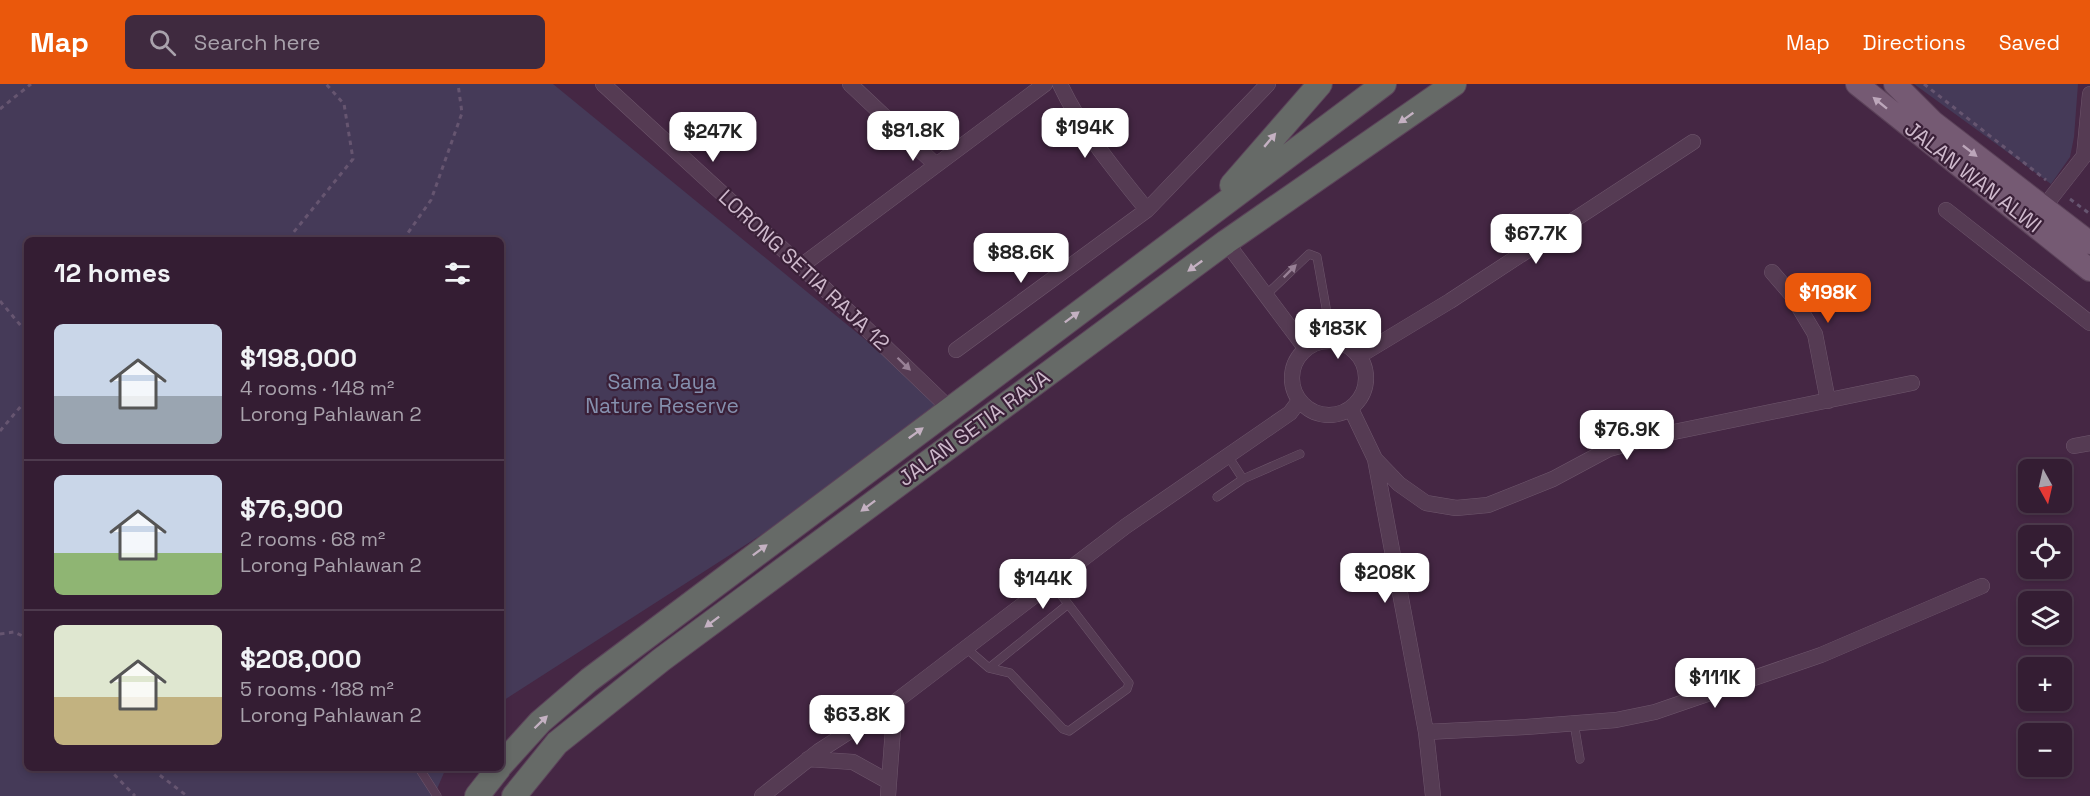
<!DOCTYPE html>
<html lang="en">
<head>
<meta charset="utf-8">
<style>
	:root { --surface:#341d33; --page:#3f2a3f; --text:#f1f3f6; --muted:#a9a2ac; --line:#4e3b4e; --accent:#ea580c }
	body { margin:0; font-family:"Space Grotesk",sans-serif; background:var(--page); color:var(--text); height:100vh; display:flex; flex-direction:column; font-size:22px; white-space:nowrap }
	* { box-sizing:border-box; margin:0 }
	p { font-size:20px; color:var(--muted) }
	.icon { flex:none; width:33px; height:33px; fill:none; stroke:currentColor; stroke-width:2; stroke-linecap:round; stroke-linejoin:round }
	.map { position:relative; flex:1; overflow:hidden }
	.side { position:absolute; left:24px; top:153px; width:480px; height:534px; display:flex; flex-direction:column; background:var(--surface); border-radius:9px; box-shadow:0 3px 9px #0003,0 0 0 2px var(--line) }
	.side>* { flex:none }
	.needle { width:39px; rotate:172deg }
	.tools { position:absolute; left:2018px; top:375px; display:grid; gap:12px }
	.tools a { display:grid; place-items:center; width:54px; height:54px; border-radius:9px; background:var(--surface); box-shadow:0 3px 9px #0003,0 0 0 2px var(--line); font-size:30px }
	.price { position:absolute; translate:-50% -51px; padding:0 14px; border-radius:12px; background:#fff; color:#222; font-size:20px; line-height:39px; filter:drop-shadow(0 2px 3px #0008) }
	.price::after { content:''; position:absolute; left:50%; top:36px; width:18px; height:14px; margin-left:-9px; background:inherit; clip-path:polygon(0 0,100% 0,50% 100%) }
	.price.current { background:var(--accent); color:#fff }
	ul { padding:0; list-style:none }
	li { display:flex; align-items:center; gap:18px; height:150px; padding:0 30px }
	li+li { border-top:2px solid var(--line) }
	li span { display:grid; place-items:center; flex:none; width:168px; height:120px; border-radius:9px; color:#555 }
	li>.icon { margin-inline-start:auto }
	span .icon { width:72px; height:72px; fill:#fffc; stroke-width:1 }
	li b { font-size:26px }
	h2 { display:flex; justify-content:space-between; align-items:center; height:72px; padding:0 30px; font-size:26px }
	header { display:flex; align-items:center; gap:36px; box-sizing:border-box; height:84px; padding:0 30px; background:var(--accent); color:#fff }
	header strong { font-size:28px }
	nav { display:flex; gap:33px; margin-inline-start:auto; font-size:21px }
	.search { width:420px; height:54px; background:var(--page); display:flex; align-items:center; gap:15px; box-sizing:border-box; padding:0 21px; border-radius:9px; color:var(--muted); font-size:22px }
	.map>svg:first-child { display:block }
</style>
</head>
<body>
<header>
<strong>Map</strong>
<div class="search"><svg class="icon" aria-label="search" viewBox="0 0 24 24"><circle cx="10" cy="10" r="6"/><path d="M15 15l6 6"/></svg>Search here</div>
<nav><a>Map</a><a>Directions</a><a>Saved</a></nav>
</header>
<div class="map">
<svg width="2090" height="712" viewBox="0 0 2090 712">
	<rect width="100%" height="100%" fill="#452744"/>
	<path fill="#453a58" d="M0 0H553L950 325 898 363 501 618V156H27V684H446L434 712H0Z
		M1914 0H2078L2074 53 2070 73 2051 100Z"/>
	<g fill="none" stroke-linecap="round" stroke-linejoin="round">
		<g stroke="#6f576d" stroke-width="9">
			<path id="service" d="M1266 211 1309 170 1317 173 1332 257
				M1228 372 1243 395
				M1217 413 1243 395 1300 370
				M966 564 989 584 1010 589 1063 645 1069 647 1127 605 1129 599 1052 499
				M989 584 1067 521
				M1574 639 1580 675
				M419 684 437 712"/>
		</g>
		<g stroke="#6f576d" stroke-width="16">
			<path id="minor" d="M603 0 801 182 950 325
				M850 0 936 81
				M1060 0C1082 47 1115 86 1147 126
				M2044 123 2084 72 2090 10
				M1946 126 2090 239
				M1226 158 1306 265
				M801 182 1045 0
				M1772 188 1791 210 1815 250 1828 317
				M1292 294a37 37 0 1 1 74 0a37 37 0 1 1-74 0Z
				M956 266 1147 126 1268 0
				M1359 272 1450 217 1693 58
				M1351 325 1375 375 1426 648 1433 712
				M2074 362 2090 359
				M1375 375 1399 400 1426 419 1456 424 1488 421 1553 395 1609 365 1664 350 1912 299
				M1426 648 1526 643 1616 636 1655 628 1821 571 1982 502
				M808 675 853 678 889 698
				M762 712 819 667 895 618 1126 442 1290 329 1299 317
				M888 712 895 618"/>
		</g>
		<g stroke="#5b4259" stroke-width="24">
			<path id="primary" d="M1857 0 2090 186
				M1895 0 1933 38 2090 159"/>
		</g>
		<g stroke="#5c435a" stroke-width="26">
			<path id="trunk" d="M1232 101 1320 0
				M501 681 540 638 589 596 1384 0
				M477 712 499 684
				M514 712 557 659 661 576 1226 158 1454 0"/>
		</g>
		<path stroke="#665570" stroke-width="3" stroke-dasharray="4.5 4.5" stroke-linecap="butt" d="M1924 0 2046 96
			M0 25 31 0
			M2070 115 2090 130
			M290 156 293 149 353 75 344 20 326 0
			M403 156 431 116 462 29 458 0
			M0 217 27 249
			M0 347 27 315
			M0 550 14 548 27 554
			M108 684 135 712
			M155 684 157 689 187 712"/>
		<use href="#service" stroke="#553b53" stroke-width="8"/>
		<use href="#minor" stroke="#553b53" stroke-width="15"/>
		<use href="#primary" stroke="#755a73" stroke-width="22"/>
		<use href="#trunk" stroke="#666a67" stroke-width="24"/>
	</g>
	<defs><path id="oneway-solid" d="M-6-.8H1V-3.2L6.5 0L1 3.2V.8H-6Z" transform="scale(1.5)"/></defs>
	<g fill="#bca6ba">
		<use href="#oneway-solid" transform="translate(1880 19) rotate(-141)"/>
		<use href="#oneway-solid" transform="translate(1970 67) rotate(38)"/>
	</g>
	<g fill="#c4b1c2">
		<use href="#oneway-solid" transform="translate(1406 34) rotate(145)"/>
		<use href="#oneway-solid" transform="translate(1270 56) rotate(-50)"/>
		<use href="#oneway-solid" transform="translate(1195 182) rotate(144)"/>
		<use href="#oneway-solid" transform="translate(1072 233) rotate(-37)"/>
		<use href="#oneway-solid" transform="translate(916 349) rotate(-36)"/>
		<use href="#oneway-solid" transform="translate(868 422) rotate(143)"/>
		<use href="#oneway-solid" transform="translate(760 466) rotate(-37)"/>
		<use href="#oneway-solid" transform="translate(712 538) rotate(143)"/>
		<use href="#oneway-solid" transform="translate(541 638) rotate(-44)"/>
	</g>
	<g fill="#988096">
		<use href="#oneway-solid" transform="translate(1290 187) rotate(-45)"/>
		<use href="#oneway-solid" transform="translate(904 280) rotate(44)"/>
	</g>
	<g text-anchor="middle" stroke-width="4.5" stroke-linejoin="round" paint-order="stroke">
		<g font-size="21" fill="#ceb9cc" stroke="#3a2038">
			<text transform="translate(1973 93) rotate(38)" y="7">JALAN WAN ALWI</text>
			<text transform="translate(804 186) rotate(43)" y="7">LORONG SETIA RAJA 12</text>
			<text transform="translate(974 344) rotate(-36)" y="7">JALAN SETIA RAJA</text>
		</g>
		<g font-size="21" fill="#8590ae" stroke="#3a2038">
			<text x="662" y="305">Sama Jaya<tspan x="662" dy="24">Nature Reserve</tspan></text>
		</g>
	</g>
</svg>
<div class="tools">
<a><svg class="needle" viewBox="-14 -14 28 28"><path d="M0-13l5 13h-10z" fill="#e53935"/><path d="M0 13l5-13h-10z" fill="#a9a2ac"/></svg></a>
<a><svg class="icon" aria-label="locate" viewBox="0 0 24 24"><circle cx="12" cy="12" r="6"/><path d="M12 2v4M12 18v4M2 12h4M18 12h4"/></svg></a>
<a><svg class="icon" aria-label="layers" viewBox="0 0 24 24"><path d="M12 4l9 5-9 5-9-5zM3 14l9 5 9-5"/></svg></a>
<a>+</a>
<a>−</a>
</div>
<b class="price" style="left:1085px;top:75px">$194K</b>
<b class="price" style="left:913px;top:78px">$81.8K</b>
<b class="price" style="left:713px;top:79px">$247K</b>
<b class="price" style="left:1536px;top:181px">$67.7K</b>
<b class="price" style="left:1021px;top:200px">$88.6K</b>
<b class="price current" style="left:1828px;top:240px">$198K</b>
<b class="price" style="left:1338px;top:276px">$183K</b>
<b class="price" style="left:1627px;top:377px">$76.9K</b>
<b class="price" style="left:1385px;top:520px">$208K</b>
<b class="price" style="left:1043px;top:526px">$144K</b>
<b class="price" style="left:1715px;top:625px">$111K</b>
<b class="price" style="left:857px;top:662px">$63.8K</b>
<section class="side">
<h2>12 homes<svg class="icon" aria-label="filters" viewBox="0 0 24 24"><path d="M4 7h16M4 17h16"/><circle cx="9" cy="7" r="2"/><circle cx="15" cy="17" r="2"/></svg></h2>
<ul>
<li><span style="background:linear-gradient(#c9d6e8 60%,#9aa5b1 0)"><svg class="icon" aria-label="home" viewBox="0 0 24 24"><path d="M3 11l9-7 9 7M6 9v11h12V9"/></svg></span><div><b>$198,000</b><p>4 rooms · 148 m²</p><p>Lorong Pahlawan 2</p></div></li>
<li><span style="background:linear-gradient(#c9d6e8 65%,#8fb573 0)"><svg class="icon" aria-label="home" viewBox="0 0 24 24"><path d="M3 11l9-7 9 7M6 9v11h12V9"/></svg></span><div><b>$76,900</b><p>2 rooms · 68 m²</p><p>Lorong Pahlawan 2</p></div></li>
<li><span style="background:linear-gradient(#dfe7d0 60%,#c2b280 0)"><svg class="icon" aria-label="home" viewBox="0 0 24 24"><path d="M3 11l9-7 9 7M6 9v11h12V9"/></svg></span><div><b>$208,000</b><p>5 rooms · 188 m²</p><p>Lorong Pahlawan 2</p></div></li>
</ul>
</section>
</div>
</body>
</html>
